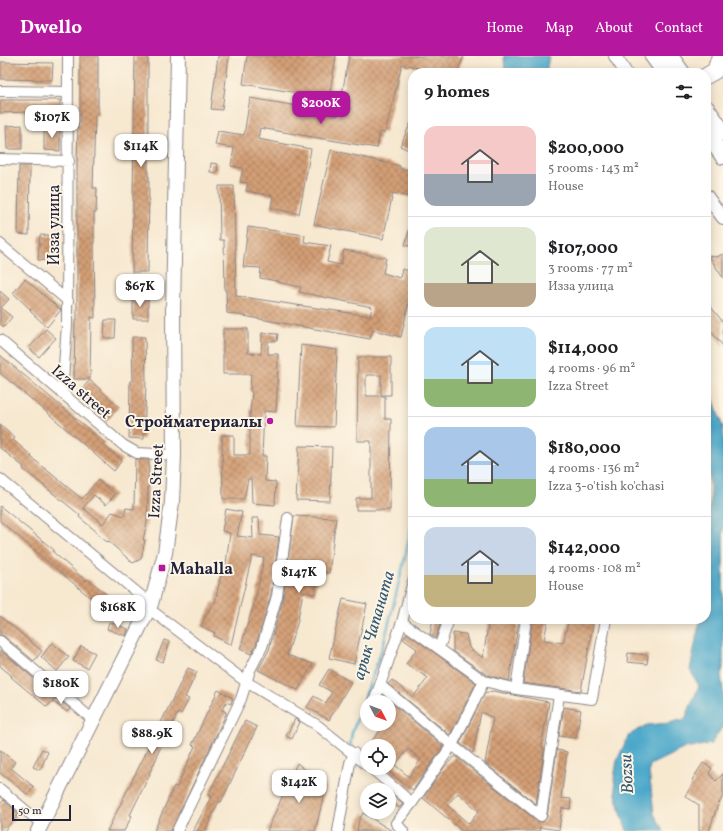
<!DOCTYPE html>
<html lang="en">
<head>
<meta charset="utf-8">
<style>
	:root { --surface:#fff; --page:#f6f6f6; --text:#202124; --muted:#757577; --line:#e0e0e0; --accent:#b5179e }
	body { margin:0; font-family:Vollkorn,serif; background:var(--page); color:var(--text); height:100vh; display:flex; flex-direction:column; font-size:15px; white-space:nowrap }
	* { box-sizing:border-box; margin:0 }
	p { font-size:13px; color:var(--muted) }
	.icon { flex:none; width:22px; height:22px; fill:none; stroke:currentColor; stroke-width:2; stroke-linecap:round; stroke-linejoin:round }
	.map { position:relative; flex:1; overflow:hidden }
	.sheet { position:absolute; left:408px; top:12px; width:303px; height:556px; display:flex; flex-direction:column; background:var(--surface); border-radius:16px; box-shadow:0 2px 10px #0003 }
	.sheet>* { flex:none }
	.needle { width:26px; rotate:131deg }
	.controls { position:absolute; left:360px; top:639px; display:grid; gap:8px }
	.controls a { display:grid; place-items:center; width:36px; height:36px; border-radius:50%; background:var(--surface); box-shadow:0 2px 10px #0003; font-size:20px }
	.scale { position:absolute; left:12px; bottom:10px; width:59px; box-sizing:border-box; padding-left:4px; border:2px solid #22223b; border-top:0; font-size:11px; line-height:14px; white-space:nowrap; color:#22223b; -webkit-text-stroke:3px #fcf5e5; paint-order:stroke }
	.price { position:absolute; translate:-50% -34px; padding:0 9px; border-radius:8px; background:#fff; color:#222; font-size:13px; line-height:26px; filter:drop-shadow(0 1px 2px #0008) }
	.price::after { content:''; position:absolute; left:50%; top:24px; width:12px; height:9px; margin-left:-6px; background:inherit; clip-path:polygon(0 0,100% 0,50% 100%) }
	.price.current { background:var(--accent); color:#fff }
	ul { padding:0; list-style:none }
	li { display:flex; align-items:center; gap:12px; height:100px; padding:0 16px }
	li+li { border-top:1px solid var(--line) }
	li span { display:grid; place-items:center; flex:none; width:112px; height:80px; border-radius:12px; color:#555 }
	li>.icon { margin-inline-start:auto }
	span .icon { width:48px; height:48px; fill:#fffc; stroke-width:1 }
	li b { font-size:17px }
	h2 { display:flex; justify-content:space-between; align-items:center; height:48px; padding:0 16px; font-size:17px }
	header { display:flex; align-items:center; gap:24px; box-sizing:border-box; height:56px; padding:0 20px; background:var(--accent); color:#fff }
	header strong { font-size:19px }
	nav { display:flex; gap:22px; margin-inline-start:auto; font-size:14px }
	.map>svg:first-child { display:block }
</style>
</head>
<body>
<header>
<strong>Dwello</strong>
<nav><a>Home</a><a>Map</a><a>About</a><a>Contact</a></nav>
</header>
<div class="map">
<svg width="723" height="775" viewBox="0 0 723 775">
	<defs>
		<pattern id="building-cross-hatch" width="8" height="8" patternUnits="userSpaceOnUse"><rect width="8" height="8" fill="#d39f76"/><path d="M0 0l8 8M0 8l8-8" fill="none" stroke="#ab8162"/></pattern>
	</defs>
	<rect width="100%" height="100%" fill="#fcf5e5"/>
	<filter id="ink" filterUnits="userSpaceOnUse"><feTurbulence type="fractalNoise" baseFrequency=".025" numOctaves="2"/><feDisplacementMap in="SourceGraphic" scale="8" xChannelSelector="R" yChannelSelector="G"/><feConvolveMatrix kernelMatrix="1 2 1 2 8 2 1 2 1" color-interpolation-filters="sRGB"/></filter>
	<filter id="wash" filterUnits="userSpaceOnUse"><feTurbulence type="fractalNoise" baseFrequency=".012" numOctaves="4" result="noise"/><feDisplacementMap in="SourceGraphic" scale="16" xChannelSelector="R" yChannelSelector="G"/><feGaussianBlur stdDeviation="0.9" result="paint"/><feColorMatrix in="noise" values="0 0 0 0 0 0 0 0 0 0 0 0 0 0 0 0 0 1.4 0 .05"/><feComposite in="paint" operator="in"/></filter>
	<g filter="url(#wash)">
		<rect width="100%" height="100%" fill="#f7e8d0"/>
		<path fill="#4ca8ca" stroke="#376582" d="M504 0H549L546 17H505Z
			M706 320 723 372V611L721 619 723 636V670L711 688 685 692 650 709 649 715 654 758 664 775H627L617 745 614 723 617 704 629 679 647 669 669 667 685 663 699 630 690 614 700 563H706V464L711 445 708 402 706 399Z"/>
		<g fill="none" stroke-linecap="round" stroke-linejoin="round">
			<path stroke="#4ca8ca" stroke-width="2.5" d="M350 692 352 677 383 590 404 506 413 463"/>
		</g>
		<g id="blocks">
			<path fill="url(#building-cross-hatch)" fill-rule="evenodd" d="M80 0H98V59H95L93 132H97L96 157H94V185L95 262 91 261 90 323H74L75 264H77V106L78 67H80Z
				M135 0H148V120H149L148 216H132Z
				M218 0H229L222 54 211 53Z
				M247 0H336L329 42 243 28Z
				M349 0H464L457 17H430L409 9 408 11 402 8 385 77 380 76 377 92 260 72 258 83 311 93 299 158 271 152 273 140 246 135 248 127 240 126 243 112 231 110 234 92 215 89 218 75 244 79 250 42 327 55V58L338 60Z
				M1 6 53 7 52 24 1 23Z
				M0 44H60V55L0 57Z
				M413 62V96L400 90Z
				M22 69V93H7L6 70Z
				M44 72H60V95L44 94Z
				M331 94 400 110V112L413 115V142L393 137 383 183 314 168Z
				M211 107 218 108 217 117 210 116Z
				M19 110H30L29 179 18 178Z
				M219 130H234L236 240 370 260 372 251 299 236 301 231 277 226V225L260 222 261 212 243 211 248 171 305 179 304 186 331 190 327 206 341 209 344 194 386 202 383 217 400 222 402 213 413 216V247L409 246 401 281 373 274 370 283 227 257 226 235H225L224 184H220Z
				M411 168H413V191L405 189Z
				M40 179 55 180 53 205 38 204Z
				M723 198V222L709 200 717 201Z
				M25 223 61 254 47 271 30 255 31 254 13 237Z
				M0 235 9 243 1 252 12 261 4 271 0 268Z
				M133 240H148V263H133Z
				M706 245 723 266V290L706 269Z
				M105 264H116L115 282H104Z
				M46 273 56 282 39 301 29 292Z
				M223 273H248V297L261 298 262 277 278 278 277 285H268V298H278L277 336 276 356 264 355 262 400H266L265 425 276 426 275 449 252 447 251 423H248L244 443H223L222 379H234V399H250V358L252 336 250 335 251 318H223Z
				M132 281H145L146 326 144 383 129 382 130 325H133Z
				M301 289 337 294 334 371 297 370Z
				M0 299 105 387 103 389 122 404 114 415 42 352 0 317Z
				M358 301H391V339H381V319H366V340H385V363H391L390 454H356V442H371V385H357Z
				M90 324 119 351 106 365 77 338Z
				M0 369 15 382 13 384 32 400 31 401 82 443 98 424 115 438 106 449 94 439 83 452 103 468 112 456 124 460 126 452 134 453 135 403 149 404 147 466 143 484H145L141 503 133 507 108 485 107 486 96 477 97 476 79 461 80 459 23 413 24 411 0 392Z
				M299 390 332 391 330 445 296 444Z
				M0 450 54 494 53 496 86 525 88 523 121 550 112 560 0 465Z
				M226 453 242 456 237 480 253 482 252 462H259L260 479 279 481 271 539 256 589 251 598 240 593 256 541 264 502 252 500 231 589 214 580 215 577 201 570 213 546 215 547 223 508H226L230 477 222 475Z
				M294 460 336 462 329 517 318 516 315 538 303 536 297 568 287 599 313 608 298 634 258 614 269 594 283 542Z
				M343 543 367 548 354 608 329 602Z
				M0 560 42 595 34 605 4 580 0 579Z
				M433 563H442L436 582 430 578Z
				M489 563H519L509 625 487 619 453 595V577L466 578 469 592 483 602Z
				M533 563H548L544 584 563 587 569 563H594L581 635 523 627Z
				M109 566 128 573 126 580 107 573Z
				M407 577 476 627 450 679 388 628 392 624 413 641 428 622 406 608 417 593 403 583Z
				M164 584 170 586 163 606 156 604Z
				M52 587 69 601 57 615 41 601Z
				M81 590 95 597 87 612 73 605Z
				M0 594 56 641 47 651 11 621 12 620 0 610Z
				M628 597 648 599 647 608 627 606Z
				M188 612 197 616 185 641 189 643 181 658 178 657 157 699H158L149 718H150L130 759 132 760 124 775H107Z
				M329 613 351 626 329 664 307 651 314 640 326 647 332 636 319 629Z
				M218 634 233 642 231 648 226 646 222 654 226 656V658L171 775H154L174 730 177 731 195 690 192 689Z
				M493 635 549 646 542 686V692L544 693 536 748 485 707 493 662 481 656 473 697 460 687 485 637Z
				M57 642 70 653 67 656 53 646Z
				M389 645 443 690 413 734 389 716V690H368L382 672 378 668H389ZM408 693 421 703 409 721 395 709Z
				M564 651 581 654 576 682 559 680Z
				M295 663 300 666 292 683 286 680Z
				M245 665 257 671 221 746 219 745 205 775H193L211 741 208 739Z
				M42 693 48 696 40 714 33 711Z
				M0 694 15 706 11 712 34 731 28 739 0 717Z
				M557 694 567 696 561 742 571 743 570 753 562 752 559 774 539 771 540 775H462L423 742 443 713 455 700 537 765 543 766 547 761ZM458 737 479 755 469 768 447 749Z
				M297 707 326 731 315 775H267Z
				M703 707 712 712 709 717 716 725 723 718V740L717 751 709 775H699V749L685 740 694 726 692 724Z
				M394 740 403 748 399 752 390 745Z
				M4 744 19 758 4 775H0V748Z
				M363 757 392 775H357L359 764Z"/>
		</g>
	</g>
	<g filter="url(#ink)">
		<use href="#blocks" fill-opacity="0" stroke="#8c8586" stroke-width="1"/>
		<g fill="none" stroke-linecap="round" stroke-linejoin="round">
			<g stroke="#8c8586" stroke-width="12">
				<path id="minor" d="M0 35 68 36
					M0 103 69 105
					M0 188 68 245
					M0 284 123 389 137 397 174 399
					M62 337 67 269 68 0
					M0 423 151 548
					M148 552 245 625 317 669 367 709
					M0 585 93 664
					M439 592 449 563
					M484 625 516 633 592 643 606 563
					M380 629 452 689 541 760
					M516 633 526 563
					M374 646 402 566
					M371 712 412 747
					M0 733 42 768
					M541 760 559 639
					M177 775 241 643 250 614 262 591 277 540 288 462
					M338 775 350 707 354 697
					M403 775 396 767 412 747 452 689 484 625 402 566 413 525"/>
			</g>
			<g stroke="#8c8586" stroke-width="14">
				<path id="tertiary" d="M615 0 626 17
					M706 139 723 162"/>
			</g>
			<g stroke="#8c8586" stroke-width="16">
				<path id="secondary" d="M38 775 151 548 165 497 172 446 174 399 173 255 178 0"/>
			</g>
			<g stroke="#8c8586" stroke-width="18">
				<path id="trunk" d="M653 0 665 17
					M670 0 682 17
					M706 20 715 15 720 0
					M706 52 723 76
					M706 76 723 100"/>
			</g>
			<use href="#minor" stroke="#fff" stroke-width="10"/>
			<use href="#tertiary" stroke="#fff" stroke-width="12"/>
			<use href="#secondary" stroke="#fff" stroke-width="14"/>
			<use href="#trunk" stroke="#fff" stroke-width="16"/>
		</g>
	</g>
	<g fill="#b5179e" stroke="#fcf5e5" stroke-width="1.5">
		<circle cx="270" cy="365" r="4"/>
		<rect x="158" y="508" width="8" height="8" rx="2"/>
	</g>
	<g text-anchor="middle" stroke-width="4" stroke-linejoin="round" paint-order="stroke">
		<g font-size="16" fill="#22223b" stroke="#fcf5e5">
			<text transform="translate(53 169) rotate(-90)" y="6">Изза улица</text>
			<text transform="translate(82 335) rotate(41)" y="6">Izza street</text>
			<text transform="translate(155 425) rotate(-87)" y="6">Izza Street</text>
		</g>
		<g font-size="16" font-weight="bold" fill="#22223b" stroke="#fcf5e5" text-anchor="end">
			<text x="262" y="371">Стройматериалы</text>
			<text x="170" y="518" text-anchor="start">Mahalla</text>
		</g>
		<g font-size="17" font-style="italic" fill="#335874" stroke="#fcf5e5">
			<text transform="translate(373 569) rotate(-74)" y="6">арык Чапаната</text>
			<text transform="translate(626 718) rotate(-93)" y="6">Bozsu</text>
		</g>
	</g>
</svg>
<div class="controls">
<a><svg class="needle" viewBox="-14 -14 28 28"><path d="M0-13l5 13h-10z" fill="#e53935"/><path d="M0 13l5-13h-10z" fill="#757577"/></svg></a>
<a><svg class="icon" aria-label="locate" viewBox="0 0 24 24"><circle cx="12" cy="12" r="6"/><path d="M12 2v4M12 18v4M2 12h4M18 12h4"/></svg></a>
<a><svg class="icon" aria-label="layers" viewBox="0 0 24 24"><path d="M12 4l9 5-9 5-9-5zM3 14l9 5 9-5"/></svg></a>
</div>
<div class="scale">50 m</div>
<b class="price current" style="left:321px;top:69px">$200K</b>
<b class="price" style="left:52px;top:83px">$107K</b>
<b class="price" style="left:141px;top:112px">$114K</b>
<b class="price" style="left:140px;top:252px">$67K</b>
<b class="price" style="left:299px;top:538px">$147K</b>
<b class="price" style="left:118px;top:573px">$168K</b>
<b class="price" style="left:61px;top:649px">$180K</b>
<b class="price" style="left:152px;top:699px">$88.9K</b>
<b class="price" style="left:299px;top:748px">$142K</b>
<section class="sheet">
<h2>9 homes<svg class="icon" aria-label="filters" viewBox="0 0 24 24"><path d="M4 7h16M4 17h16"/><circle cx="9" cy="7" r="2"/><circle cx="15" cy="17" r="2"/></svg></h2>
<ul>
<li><span style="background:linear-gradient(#f6c9c9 60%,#9aa5b1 0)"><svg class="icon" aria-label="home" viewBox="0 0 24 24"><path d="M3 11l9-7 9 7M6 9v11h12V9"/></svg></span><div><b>$200,000</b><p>5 rooms · 143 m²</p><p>House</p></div></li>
<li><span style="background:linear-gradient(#dfe7d0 70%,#b9a48a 0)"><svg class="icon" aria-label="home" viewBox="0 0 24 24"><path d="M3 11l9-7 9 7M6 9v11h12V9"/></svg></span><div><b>$107,000</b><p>3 rooms · 77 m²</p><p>Изза улица</p></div></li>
<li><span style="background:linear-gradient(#bfe0f5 65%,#8fb573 0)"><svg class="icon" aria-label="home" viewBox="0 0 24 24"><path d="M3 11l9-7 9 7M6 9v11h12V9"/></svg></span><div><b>$114,000</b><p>4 rooms · 96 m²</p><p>Izza Street</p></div></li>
<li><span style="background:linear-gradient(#a9c7e8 65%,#8fb573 0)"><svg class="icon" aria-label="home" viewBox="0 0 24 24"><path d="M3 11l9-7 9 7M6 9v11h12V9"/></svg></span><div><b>$180,000</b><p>4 rooms · 136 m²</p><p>Izza 3-o'tish ko'chasi</p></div></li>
<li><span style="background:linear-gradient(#c9d6e8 60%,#c2b280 0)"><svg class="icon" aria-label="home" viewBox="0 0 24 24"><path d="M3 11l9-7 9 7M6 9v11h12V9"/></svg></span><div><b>$142,000</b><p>4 rooms · 108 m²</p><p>House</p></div></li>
</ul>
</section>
</div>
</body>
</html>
